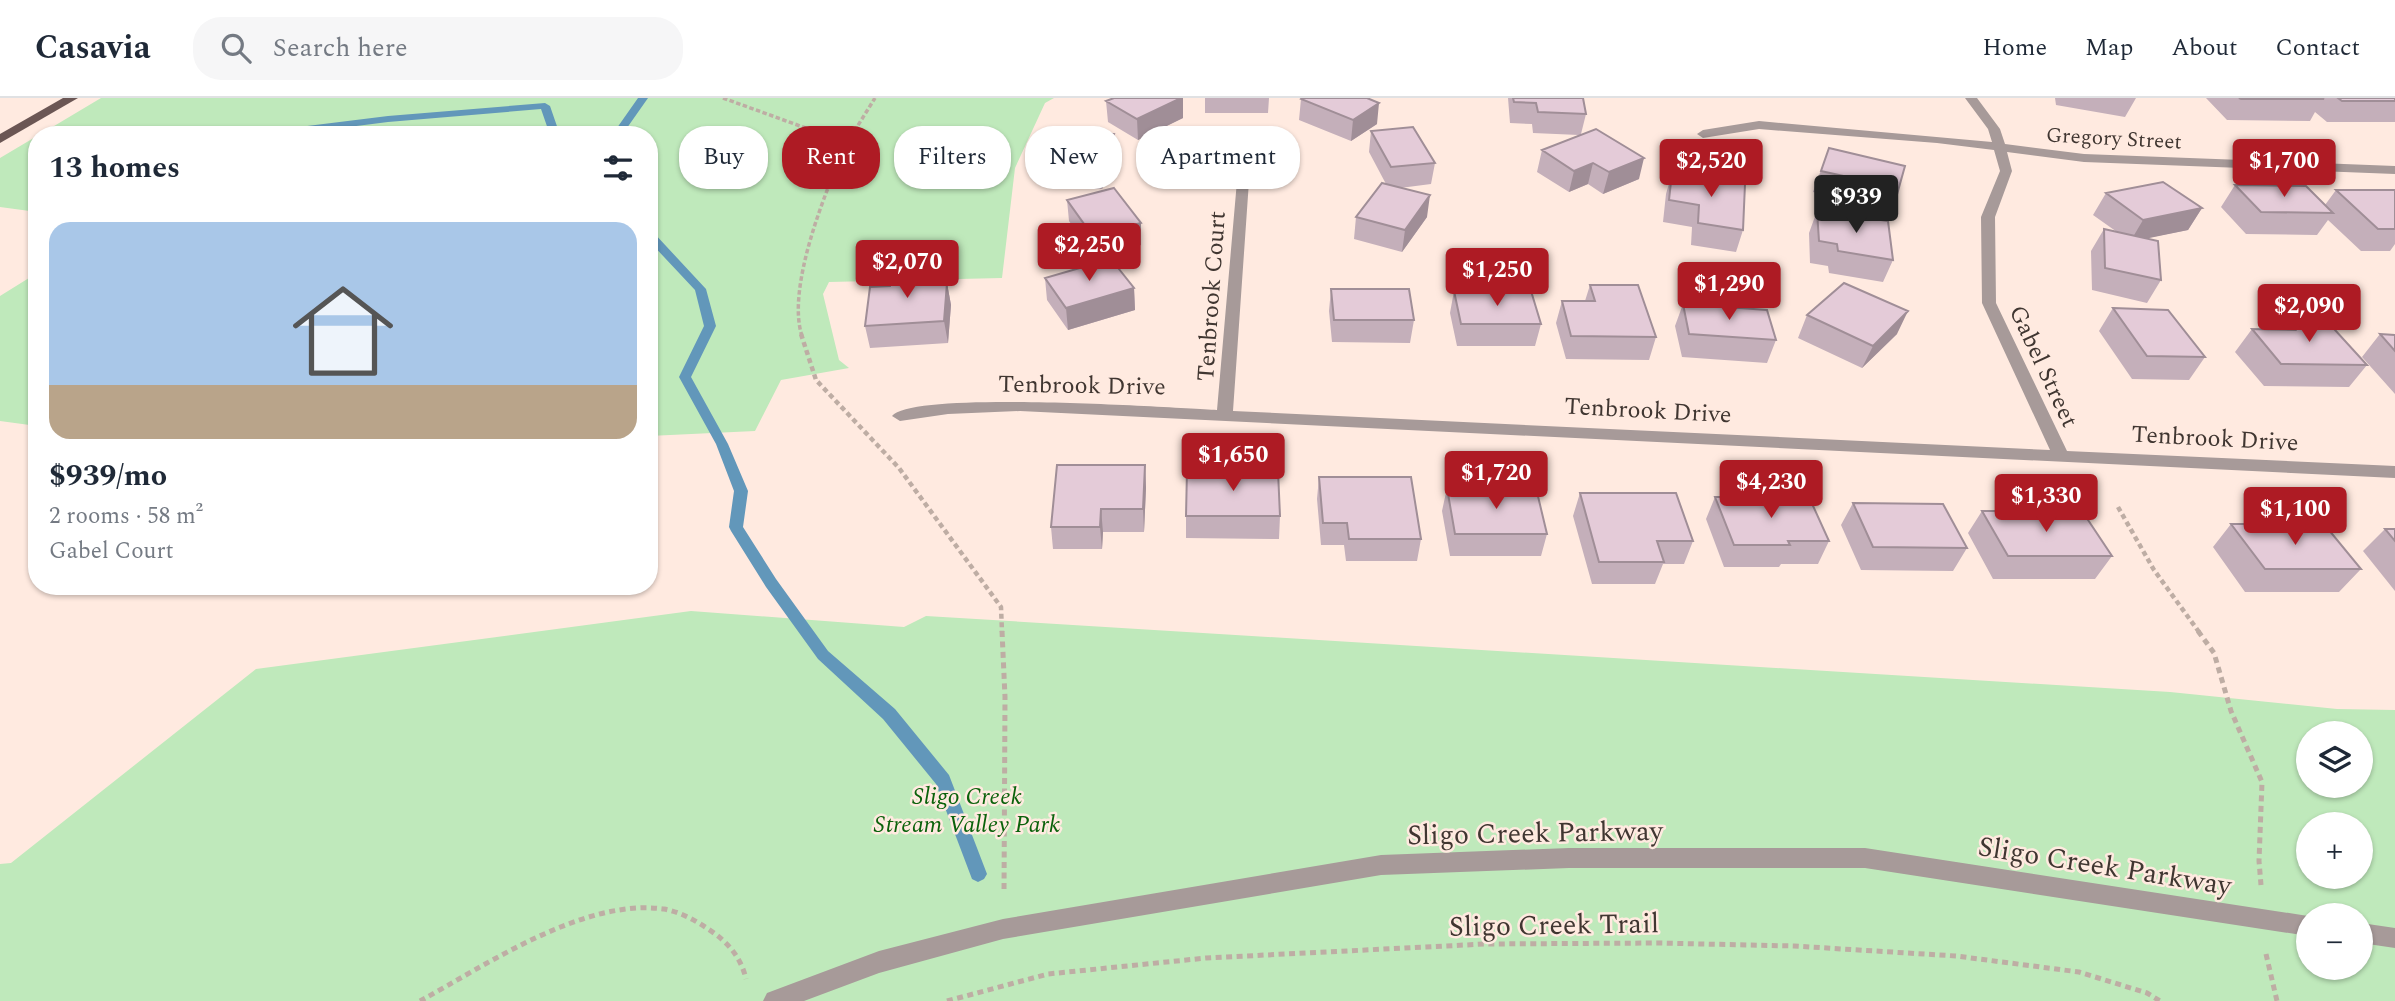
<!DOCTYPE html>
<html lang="en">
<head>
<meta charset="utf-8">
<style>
	:root { --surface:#fff; --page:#f6f6f7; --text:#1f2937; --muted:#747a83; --line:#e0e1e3; --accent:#ae1b24 }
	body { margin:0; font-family:Spectral,serif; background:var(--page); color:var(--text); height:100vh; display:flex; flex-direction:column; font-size:26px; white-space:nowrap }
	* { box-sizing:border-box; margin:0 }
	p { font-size:23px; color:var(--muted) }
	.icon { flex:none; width:38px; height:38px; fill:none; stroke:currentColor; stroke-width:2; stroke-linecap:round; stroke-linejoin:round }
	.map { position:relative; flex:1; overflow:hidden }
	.drawer { position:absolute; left:28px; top:28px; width:630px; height:469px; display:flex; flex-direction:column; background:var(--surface); border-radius:28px; box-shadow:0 2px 5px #0004 }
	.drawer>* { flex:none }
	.hud { position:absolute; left:679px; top:28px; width:665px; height:63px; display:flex; gap:14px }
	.fabs { position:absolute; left:2296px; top:623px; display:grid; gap:14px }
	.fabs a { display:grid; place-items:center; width:77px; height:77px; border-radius:50%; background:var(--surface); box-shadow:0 2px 5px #0004; font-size:35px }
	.price { position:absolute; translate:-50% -60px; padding:0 16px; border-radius:7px; background:var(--accent); color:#fff; font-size:23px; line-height:46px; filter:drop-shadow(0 2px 4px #0008) }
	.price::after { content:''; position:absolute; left:50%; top:42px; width:21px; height:16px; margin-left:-10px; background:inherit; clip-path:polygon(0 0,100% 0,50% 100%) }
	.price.selected { background:#222; color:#fff }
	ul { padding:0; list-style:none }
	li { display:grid; align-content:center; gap:14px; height:371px; padding:0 21px }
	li+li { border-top:2px solid var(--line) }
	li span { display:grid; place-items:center; height:217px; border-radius:21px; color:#555 }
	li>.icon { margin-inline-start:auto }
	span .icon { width:126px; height:126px; fill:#fffc; stroke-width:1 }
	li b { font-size:30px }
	h2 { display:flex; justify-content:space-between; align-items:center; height:84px; padding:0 21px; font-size:30px }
	.pill { padding:0 24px; border-radius:28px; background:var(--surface); box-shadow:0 2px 5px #0004; font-size:24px; line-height:63px }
	.pill.selected { background:var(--accent); color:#fff }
	header { display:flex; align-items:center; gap:42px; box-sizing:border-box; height:98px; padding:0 35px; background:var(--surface); border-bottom:2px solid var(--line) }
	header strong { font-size:33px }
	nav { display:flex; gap:38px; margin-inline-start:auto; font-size:24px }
	.search { width:490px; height:63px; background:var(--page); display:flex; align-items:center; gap:18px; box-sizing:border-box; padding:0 24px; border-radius:28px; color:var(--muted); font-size:26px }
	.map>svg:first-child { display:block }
</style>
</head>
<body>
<header>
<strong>Casavia</strong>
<div class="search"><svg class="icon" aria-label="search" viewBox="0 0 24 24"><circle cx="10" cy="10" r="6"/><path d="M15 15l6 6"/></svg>Search here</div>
<nav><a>Home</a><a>Map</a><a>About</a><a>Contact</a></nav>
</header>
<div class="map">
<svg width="2395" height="903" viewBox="0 0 2395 903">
	<rect width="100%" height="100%" fill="#ffeae0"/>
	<path fill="#bfe9bb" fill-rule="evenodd" d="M101 0H1054L1045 5 1015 70 1002 180 829 184 823 196 839 262 849 270 781 282 755 333 649 338V37H39Z
		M37 38V114L0 109V60Z
		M37 175V328L0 323V198Z
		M691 513 904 529 926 518 2170 594 2337 611 2395 612V903H0V766L11 765 256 571ZM2308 635H2361V688H2308ZM2308 726H2361V779H2308ZM2308 817H2361V870H2308Z"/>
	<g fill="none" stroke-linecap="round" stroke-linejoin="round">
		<path fill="#6297ba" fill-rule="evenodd" d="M638 0H648L622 37H612Z
			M545 5 550 8 560 37H550L541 11 388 24 285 37 278 34 283 31 388 18Z
			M649 133 653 134 706 191 716 228 691 279 728 346 748 393 743 429 776 481 828 553 895 611 949 677 987 776 984 781 978 784 972 781 936 686 883 621 818 561 766 489 731 433 729 429 734 393 716 346 679 279 704 228 695 192 649 143Z"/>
		<path stroke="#beada4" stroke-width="3.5" stroke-dasharray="4.5 2.5" stroke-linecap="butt" d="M723 0 847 45C826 91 786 190 802 238
			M847 45 875 0"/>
		<path stroke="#beada4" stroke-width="4.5" stroke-dasharray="5 3.5" stroke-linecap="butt" d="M801 236 816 282 899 370 1001 509 1002 534
			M2118 409 2154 472 2199 534"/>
		<path stroke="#beada4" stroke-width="5" stroke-dasharray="6 4.5" stroke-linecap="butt" d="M1002 533 1005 599 1004 795
			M2198 533 2214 555 2231 613 2262 684 2259 763 2261 787
			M2266 856 2277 903
			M420 903C488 866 584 800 664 811 680 814 695 822 708 831 727 843 741 859 746 881
			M947 903 1048 876 1206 860 1485 846 1657 845 1794 848 1956 858 2079 874 2147 895 2160 903"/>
		<path fill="#a79a99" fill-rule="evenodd" d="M1965 0H1977L2000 31 2005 46 2084 56 2395 68V76L2084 64 2007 54 2012 73 1995 119 1996 205 2067 353 2395 368V380L1020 313 948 316 900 323 892 318C914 292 1172 310 1217 312L1237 83 1243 79 1249 83 1233 313 2050 352 1982 205 1981 119 2000 73 1994 52 1937 45 1759 31 1703 40 1697 36 1703 32 1759 23 1992 44 1988 31Z
			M1569 750H1865L2308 818V838L1865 770H1569L1381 777 1003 841 879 875 804 903H763L767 895 879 853 1003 821 1381 757Z
			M2361 825 2395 830V850L2361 845Z"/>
		<path fill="#6b5654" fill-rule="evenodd" d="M63 0H78L0 45V36Z"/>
	</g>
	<path fill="#c4afba" d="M1205 0H1269L1268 15H1205Z
		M1508 0H1583L1586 16 1581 36 1639 81 1603 96 1588 86 1569 94 1537 74 1542 52 1579 37 1533 35 1532 26 1510 25Z
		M2055 0H2136L2125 19 2056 7Z
		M2206 0H2395V24H2327L2315 14 2310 23 2227 22Z
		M1301 1 1377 26 1351 43 1299 22Z
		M1106 3 1183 20 1138 42 1108 24Z
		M1371 33 1435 65 1431 86 1400 90 1427 119 1402 154 1354 141 1356 119 1386 86 1369 54Z
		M1114 36 1115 57 1102 91 1059 88 1057 66Z
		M1829 50 1896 100 1886 122 1836 110 1839 101 1813 94Z
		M1672 75 1743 132 1736 154 1691 147 1692 129 1663 124 1666 96Z
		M2235 87 2325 107 2336 92H2395V146L2390 153H2361L2328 122 2317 137 2246 136 2221 109Z
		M2106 95 2202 110 2188 132 2147 140 2161 182 2147 205 2092 192 2091 153 2104 131 2117 134 2093 117Z
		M1067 102 1141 125V147L1094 159 1069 123Z
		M1817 113 1893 162 1883 184 1829 175 1828 168 1810 165 1809 135Z
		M1045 180 1134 190 1135 212 1068 232 1047 202Z
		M947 185 951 207 948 245 870 250 865 228Z
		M1590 187 1656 239 1649 262 1566 261 1556 225 1562 203H1585Z
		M1331 191 1414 222 1410 245 1332 244 1329 213Z
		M1454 193 1541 226 1535 248H1457L1450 215Z
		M1683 206 1776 242 1767 265 1682 259 1675 228Z
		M2113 210 2205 259 2189 282 2132 281 2099 233Z
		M1807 217 1897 236 1862 270 1798 240Z
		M2285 220 2367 267 2349 289 2264 288 2235 254 2252 231 2277 232Z
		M2380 236 2395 237V296L2362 259Z
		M1145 367 1146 390 1144 434H1103L1102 451H1053L1051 429Z
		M1319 379 1421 441 1417 463H1346L1344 447H1321L1317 401Z
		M1447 390 1547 436 1541 458H1450L1442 413Z
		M1580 395 1693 443 1684 466H1663L1655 486H1592L1573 418Z
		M1715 399 1829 443 1818 466H1781L1779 469H1724L1706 421Z
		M1853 405 1967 450 1953 473 1861 472 1841 427Z
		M1982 413 2112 458 2095 481H1993L1968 435Z
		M1186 418H1280L1279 441 1186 440Z
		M2231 426 2361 471 2339 494H2245L2213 449Z
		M2385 431H2395V493L2363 453Z"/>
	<path fill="#a08e97" d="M1181 0H1183V20L1138 42 1137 21Z
		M1379 5 1377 26 1351 43 1353 22Z
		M1114 36 1115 57 1102 91 1101 70Z
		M1644 60 1639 81 1603 96 1609 74Z
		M1593 65 1588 86 1569 94 1574 73Z
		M1430 97 1427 119 1402 154 1405 132Z
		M2202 110 2188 132 2130 144 2143 122Z
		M1141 125V147L1094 159 1092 137Z
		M947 185 951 207 948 245 944 223Z
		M1134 190 1135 212 1068 232 1066 210Z
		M1908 213 1897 236 1862 270 1873 248Z
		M1145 367 1146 390 1144 434 1143 411Z
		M1101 411 1103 434 1102 451 1100 429Z"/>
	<path fill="#e4cbd8" stroke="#a08e97" stroke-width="2" d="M1114 0H1181L1137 21 1106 3Z
		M1302 0H1367L1379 5 1353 22 1301 1Z
		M1513 0H1583L1586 16 1538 14 1536 5 1514 4Z
		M2239 0H2322L2324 1H2241Z
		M2338 0H2395V3H2342Z
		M1413 29 1435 65 1391 69 1371 33Z
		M1596 31 1644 60 1609 74 1593 65 1574 73 1542 52Z
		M1072 32 1114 36 1101 70 1057 66Z
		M1829 50 1905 68 1896 100 1845 88 1848 79 1821 73Z
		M1672 75 1745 86 1743 132 1698 125 1699 107 1669 102Z
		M2163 84 2202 110 2143 122 2106 95Z
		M1382 85 1430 97 1405 132 1356 119Z
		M2235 87 2306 88 2333 115 2261 114Z
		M1114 90 1141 125 1092 137 1067 102Z
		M2336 92H2395V131H2378Z
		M1817 113 1888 123 1893 162 1838 153 1837 146 1819 143Z
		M2104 131 2158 143 2161 182 2105 170Z
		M1111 161 1134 190 1066 210 1045 180Z
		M933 172 932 185H947L944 223 865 228 870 189 890 188 892 175Z
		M1844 185 1908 213 1873 248 1807 217Z
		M1590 187H1638L1656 239 1571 238 1562 203H1595Z
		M1331 191H1409L1414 222H1334Z
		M1454 193H1531L1541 226H1461Z
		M1683 206 1767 212 1776 242 1689 236Z
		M2113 210 2168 212 2205 259 2147 258Z
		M2285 220 2325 221 2367 267 2281 266 2252 231 2295 232Z
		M2380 236 2395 237V253Z
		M1057 367H1145L1143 411H1101L1100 429H1051Z
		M1187 372 1278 373 1280 418H1186Z
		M1319 379H1411L1421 441H1349L1347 425H1323Z
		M1447 390H1536L1547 436H1455Z
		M1580 395H1676L1693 443H1657L1664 464H1599Z
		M1715 399H1809L1829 443H1788L1790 447H1734Z
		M1853 405 1943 406 1967 450 1873 449Z
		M1982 413H2082L2112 458H2008Z
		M2231 426H2324L2361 471H2265Z
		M2385 431H2395V443Z"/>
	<g text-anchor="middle" stroke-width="5" stroke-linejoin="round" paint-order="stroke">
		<g font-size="21" fill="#403631" stroke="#ffeae0">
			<text transform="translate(2114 40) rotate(3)" y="7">Gregory Street</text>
		</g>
		<g font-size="24" fill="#403631" stroke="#ffeae0">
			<text transform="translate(1211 198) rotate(-86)" y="8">Tenbrook Court</text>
			<text transform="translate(2044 268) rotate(65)" y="8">Gabel Street</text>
			<text transform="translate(1082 287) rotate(1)" y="8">Tenbrook Drive</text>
			<text transform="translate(1648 312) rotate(3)" y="8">Tenbrook Drive</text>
			<text transform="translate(2215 340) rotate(3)" y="8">Tenbrook Drive</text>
		</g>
		<g font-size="24" font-style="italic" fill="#0b620b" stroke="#ffeae0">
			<text x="967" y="706">Sligo Creek<tspan x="967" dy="28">Stream Valley Park</tspan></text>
		</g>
		<g font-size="28" fill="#403631" stroke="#ffeae0">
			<text transform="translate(1535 734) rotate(-1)" y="10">Sligo Creek Parkway</text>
			<text transform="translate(2105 767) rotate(9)" y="10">Sligo Creek Parkway</text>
			<text transform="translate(1554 826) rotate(-1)" y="10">Sligo Creek Trail</text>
		</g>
	</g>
</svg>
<div class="fabs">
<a><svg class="icon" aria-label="layers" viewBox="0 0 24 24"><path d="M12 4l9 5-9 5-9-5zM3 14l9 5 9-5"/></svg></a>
<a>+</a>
<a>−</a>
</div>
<b class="price" style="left:1711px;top:101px">$2,520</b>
<b class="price" style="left:2284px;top:101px">$1,700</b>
<b class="price selected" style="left:1856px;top:137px">$939</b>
<b class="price" style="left:1089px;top:185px">$2,250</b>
<b class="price" style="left:907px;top:202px">$2,070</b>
<b class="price" style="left:1497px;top:210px">$1,250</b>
<b class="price" style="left:1729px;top:224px">$1,290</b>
<b class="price" style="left:2309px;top:246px">$2,090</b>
<b class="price" style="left:1233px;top:395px">$1,650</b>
<b class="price" style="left:1496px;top:413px">$1,720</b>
<b class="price" style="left:1771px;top:422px">$4,230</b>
<b class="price" style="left:2046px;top:436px">$1,330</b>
<b class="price" style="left:2295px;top:449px">$1,100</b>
<div class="hud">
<a class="pill">Buy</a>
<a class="pill selected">Rent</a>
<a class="pill">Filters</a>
<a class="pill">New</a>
<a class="pill">Apartment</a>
</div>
<section class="drawer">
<h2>13 homes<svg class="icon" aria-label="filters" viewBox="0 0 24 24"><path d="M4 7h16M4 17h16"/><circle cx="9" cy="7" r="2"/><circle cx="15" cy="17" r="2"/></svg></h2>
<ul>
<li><span style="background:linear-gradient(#a9c7e8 75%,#b9a48a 0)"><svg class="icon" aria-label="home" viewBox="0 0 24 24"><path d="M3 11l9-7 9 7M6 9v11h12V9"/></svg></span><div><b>$939/mo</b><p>2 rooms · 58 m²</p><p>Gabel Court</p></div></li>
</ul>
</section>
</div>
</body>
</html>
